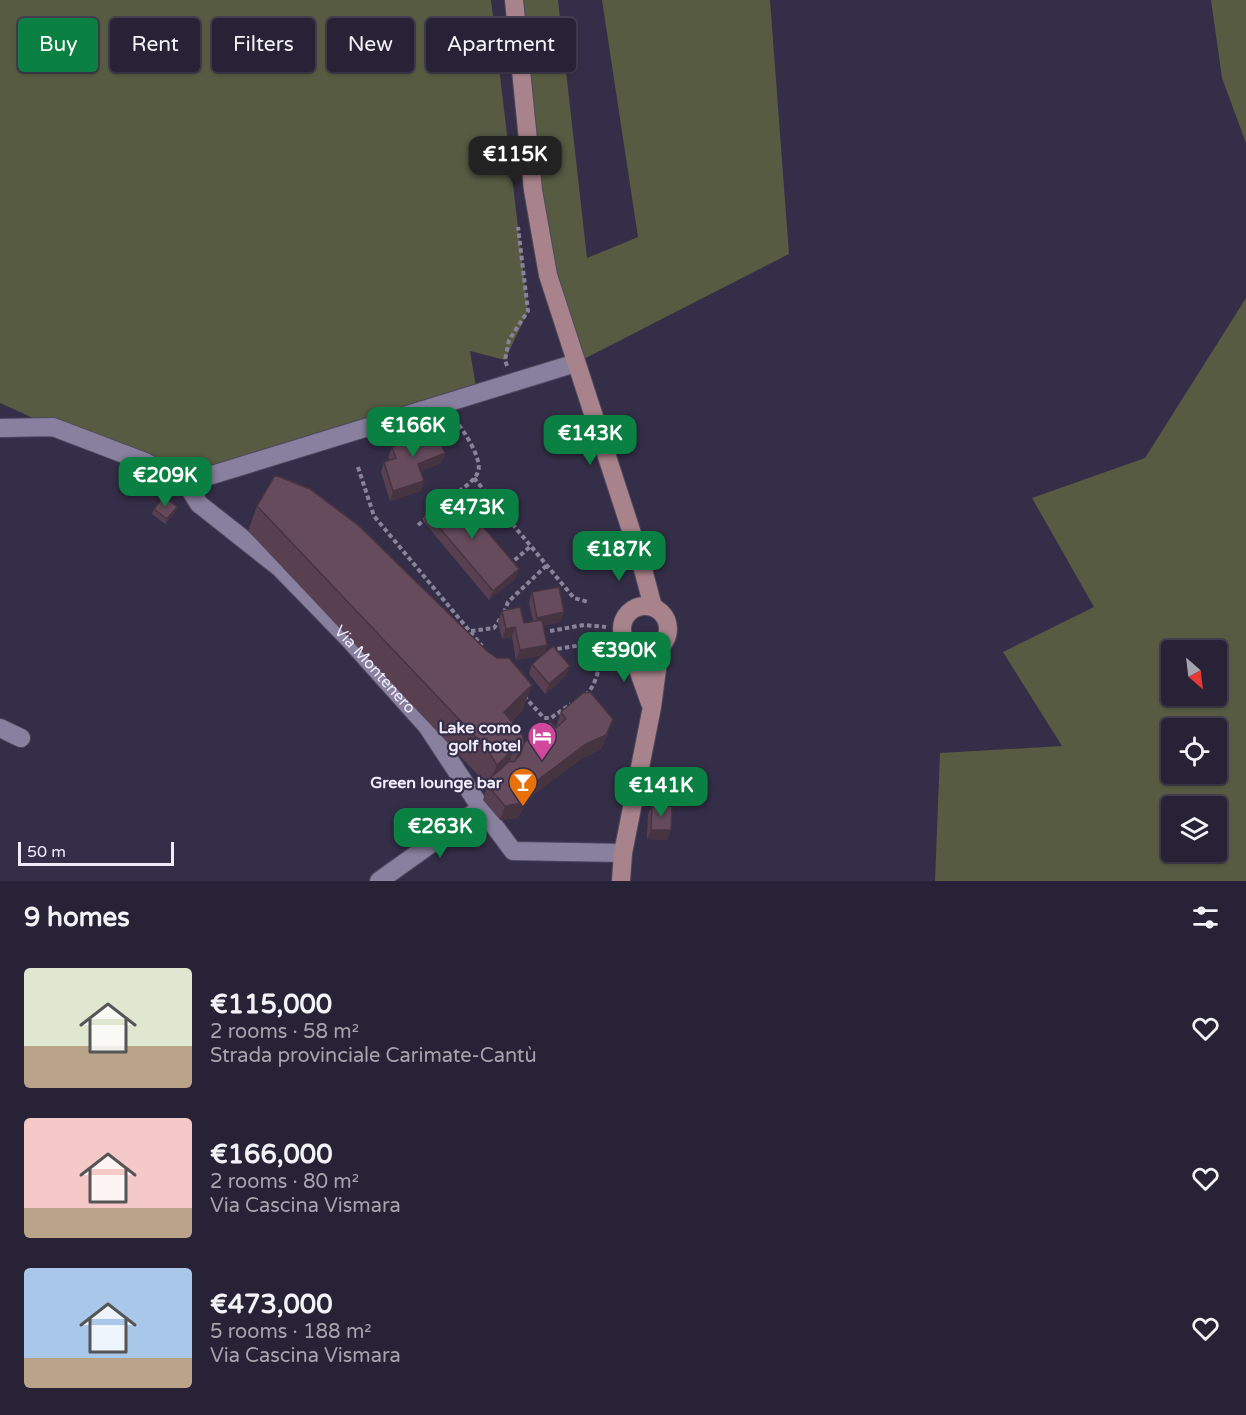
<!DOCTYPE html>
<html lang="en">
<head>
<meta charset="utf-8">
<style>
	:root { --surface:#282236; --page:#302a3e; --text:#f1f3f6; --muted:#a5a4ad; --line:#443f51; --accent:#0b8043 }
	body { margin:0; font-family:"Varela Round",sans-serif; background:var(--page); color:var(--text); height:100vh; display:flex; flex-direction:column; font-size:22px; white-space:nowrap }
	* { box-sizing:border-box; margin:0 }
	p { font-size:20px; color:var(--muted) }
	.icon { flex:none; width:33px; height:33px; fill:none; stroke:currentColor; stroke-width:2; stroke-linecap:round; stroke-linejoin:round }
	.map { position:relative; height:881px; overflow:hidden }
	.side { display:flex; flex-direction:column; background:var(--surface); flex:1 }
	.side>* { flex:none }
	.top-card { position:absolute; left:18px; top:18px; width:600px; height:54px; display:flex; gap:12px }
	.needle { width:39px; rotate:152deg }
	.buttons { position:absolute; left:1161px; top:640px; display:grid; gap:12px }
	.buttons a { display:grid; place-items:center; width:66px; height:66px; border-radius:6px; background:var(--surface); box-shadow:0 2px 4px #0004,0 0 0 2px var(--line); font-size:30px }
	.scale { position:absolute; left:18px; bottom:15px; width:156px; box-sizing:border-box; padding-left:6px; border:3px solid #f0ecfd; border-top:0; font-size:16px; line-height:21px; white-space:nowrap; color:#f0ecfd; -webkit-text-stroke:4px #352e48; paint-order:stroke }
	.price { position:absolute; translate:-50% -51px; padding:0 14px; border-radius:12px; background:var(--accent); color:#fff; font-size:20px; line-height:39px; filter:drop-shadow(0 2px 3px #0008) }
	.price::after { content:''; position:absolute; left:50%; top:36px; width:18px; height:14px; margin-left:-9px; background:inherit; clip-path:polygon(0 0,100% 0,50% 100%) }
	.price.on { background:#222; color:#fff }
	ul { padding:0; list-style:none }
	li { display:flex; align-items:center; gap:18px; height:150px; padding:0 24px }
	li span { display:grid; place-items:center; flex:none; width:168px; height:120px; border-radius:6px; color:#555 }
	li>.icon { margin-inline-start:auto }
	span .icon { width:72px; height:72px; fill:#fffc; stroke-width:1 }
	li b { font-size:26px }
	h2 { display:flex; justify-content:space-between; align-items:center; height:72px; padding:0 24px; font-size:26px }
	.chip { padding:0 21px; border-radius:6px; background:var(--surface); box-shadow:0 2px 4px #0004,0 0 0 2px var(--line); font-size:21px; line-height:54px }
	.chip.on { background:var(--accent); color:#fff }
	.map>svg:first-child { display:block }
</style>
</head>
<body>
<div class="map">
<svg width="1246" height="881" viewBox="0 0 1246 881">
	<rect width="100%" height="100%" fill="#352e48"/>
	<path fill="#565b42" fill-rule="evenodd" d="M0 0H491L528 311 505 360 470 351 477 393 178 478 53 427 0 403Z
		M514 0H558L587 258 638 237 602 0H770L789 254 576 363 548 275Z
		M1211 0H1246V143L1222 78Z
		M1246 298V881H935L940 753 1062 746 1003 652 1094 607 1032 498 1145 458ZM1172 651H1216V696H1172ZM1172 729H1216V774H1172ZM1172 807H1216V852H1172Z"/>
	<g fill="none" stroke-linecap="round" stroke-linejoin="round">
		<g stroke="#50495f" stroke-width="20">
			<g id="street">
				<path d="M0 428 53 427 145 462 186 483 576 363"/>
				<path id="s1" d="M186 483 199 504 280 568 349 639 427 726 481 808 513 851 623 853"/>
				<path d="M0 728 21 738"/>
				<path d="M379 881 481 808"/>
			</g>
		</g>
		<g stroke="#50495f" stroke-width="20">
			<path id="secondary" d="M514 0 533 190 548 275 640 558 653 607
				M622 629a23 23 0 1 1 46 0a23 23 0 1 1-46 0Z
				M630 647 650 703
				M621 881 623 853 652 707 660 646"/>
		</g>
		<path stroke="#888399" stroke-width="4" stroke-dasharray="4.5 3" stroke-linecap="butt" d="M507 366 505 360 509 340 528 311 518 227
			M358 467 374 516 482 646
			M474 478 574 598 588 602
			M453 496C461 489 474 482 478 472 483 459 463 430 455 419
			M475 520 495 504
			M418 525 427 518
			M509 565 531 546
			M504 613 508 602 547 565
			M471 631 494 628 500 619
			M550 631 584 625 606 627
			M550 650 589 644 609 647
			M585 695C600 684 597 657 612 645
			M524 696 544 718H551L571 704"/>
		<use href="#street" stroke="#88809e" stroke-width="18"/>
		<use href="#secondary" stroke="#a9838b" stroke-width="18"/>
	</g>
	<path fill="#584050" d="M405 437 445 453 441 463 421 471V491L390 501 381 472 384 462 390 460 388 457 392 447 403 442Z
		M257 506 488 652 532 685 522 711 512 721 524 743 556 727 561 712 608 733 601 749 581 759 533 795 517 818 500 820 483 800 486 789 478 775 248 531Z
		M154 509 175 512 165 524 152 514Z
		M426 512 519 569 515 579 489 600 423 521Z
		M532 592 561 622 543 626 547 645 543 655 516 660 512 637 502 639 498 621 502 611 524 623 533 621 529 602Z
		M532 664 566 676 545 694 529 674Z
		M652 805 667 840 647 839 648 815Z"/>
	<path fill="#473441" d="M445 453 441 463 414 474 418 464Z
		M424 481 421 491 390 501 393 491Z
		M177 507 175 512 165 524 167 519Z
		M519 569 515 579 489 600 493 591Z
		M564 612 561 622 534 628 537 618Z
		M515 627 512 637 502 639 506 629Z
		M547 645 543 655 516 660 520 650Z
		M570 666 566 676 545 694 549 684Z
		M532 685 522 711 494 738 504 712Z
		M613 719 601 749 581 759 533 795 517 818 500 820 505 806 538 780Z
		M524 744 515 769 509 776 519 750Z
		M514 749 505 775 489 786 497 765Z
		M651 830H671L667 840 647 839Z"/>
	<path fill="#664b5d" stroke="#473441" stroke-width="1.5" d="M433 427 445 453 418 464 424 481 393 491 384 462 396 458 392 447 406 440 405 437Z
		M275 475 310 489 358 525 488 652 497 658H509L532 685 504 712 523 736 524 744 519 750 514 749 497 765 487 749 257 506Z
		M452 490 519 569 493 591 426 512Z
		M164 496 177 507 167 519 154 509Z
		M559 587 564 612 537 618 532 592Z
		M520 607 524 623 542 620 547 645 520 650 515 627 506 629 502 611Z
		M553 646 570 666 549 684 532 664Z
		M590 692 613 719 606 735 586 744 538 780 523 803 505 806 488 786 489 779 510 761 514 762 520 755 524 743 550 721 556 728 566 719 561 712 583 693Z
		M652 805 672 806 671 830H651Z"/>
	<defs>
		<g id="hotel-pin" transform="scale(1.5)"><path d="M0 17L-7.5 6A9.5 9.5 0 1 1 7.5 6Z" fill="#d1479c" stroke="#352e48"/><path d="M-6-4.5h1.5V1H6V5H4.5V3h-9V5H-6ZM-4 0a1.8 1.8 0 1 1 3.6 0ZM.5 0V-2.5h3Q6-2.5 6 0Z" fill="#fff"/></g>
		<g id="bar-pin" transform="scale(1.5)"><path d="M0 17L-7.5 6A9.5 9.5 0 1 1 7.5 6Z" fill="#e8710a" stroke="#352e48"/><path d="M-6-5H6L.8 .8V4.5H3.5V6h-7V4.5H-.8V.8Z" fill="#fff"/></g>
	</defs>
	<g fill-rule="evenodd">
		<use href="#hotel-pin" x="542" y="736"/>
		<use href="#bar-pin" x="523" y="782"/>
	</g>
	<g text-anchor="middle" stroke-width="4.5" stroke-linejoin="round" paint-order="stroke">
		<g font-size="16" fill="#f0ecfd" stroke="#352e48">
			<text dy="6" stroke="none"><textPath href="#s1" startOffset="267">Via Montenero</textPath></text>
		</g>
		<g font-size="16" font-weight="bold" fill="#f0ecfd" stroke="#352e48" text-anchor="end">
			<text x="521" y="733">Lake como<tspan x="521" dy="18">golf hotel</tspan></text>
			<text x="502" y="788">Green lounge bar</text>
		</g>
	</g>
</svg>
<div class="buttons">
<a><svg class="needle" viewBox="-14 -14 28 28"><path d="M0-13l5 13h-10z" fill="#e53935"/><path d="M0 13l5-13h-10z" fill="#a5a4ad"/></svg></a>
<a><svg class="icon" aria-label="locate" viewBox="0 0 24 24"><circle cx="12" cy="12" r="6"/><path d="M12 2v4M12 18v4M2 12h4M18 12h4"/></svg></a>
<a><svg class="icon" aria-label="layers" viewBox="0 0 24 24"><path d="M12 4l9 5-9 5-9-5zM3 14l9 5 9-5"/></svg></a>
</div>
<div class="scale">50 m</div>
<b class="price on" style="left:515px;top:187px">€115K</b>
<b class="price" style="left:413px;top:458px">€166K</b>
<b class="price" style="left:590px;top:466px">€143K</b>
<b class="price" style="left:165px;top:508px">€209K</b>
<b class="price" style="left:472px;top:540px">€473K</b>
<b class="price" style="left:619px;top:582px">€187K</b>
<b class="price" style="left:624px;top:683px">€390K</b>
<b class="price" style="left:661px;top:818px">€141K</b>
<b class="price" style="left:440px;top:859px">€263K</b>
<div class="top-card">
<a class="chip on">Buy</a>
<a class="chip">Rent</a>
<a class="chip">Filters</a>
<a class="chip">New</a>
<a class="chip">Apartment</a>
</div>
</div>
<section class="side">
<h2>9 homes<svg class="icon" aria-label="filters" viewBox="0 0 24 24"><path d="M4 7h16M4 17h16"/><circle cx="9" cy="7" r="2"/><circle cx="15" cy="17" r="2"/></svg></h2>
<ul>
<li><span style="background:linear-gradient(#dfe7d0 65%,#b9a48a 0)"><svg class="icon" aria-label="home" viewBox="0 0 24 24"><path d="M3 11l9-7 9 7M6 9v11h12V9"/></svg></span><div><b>€115,000</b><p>2 rooms · 58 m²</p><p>Strada provinciale Carimate-Cantù</p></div><svg class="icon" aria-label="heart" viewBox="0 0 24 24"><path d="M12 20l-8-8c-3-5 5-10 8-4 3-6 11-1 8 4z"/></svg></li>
<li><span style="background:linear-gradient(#f6c9c9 75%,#b9a48a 0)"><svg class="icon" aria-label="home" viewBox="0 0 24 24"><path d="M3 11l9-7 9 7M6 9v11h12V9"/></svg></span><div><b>€166,000</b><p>2 rooms · 80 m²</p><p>Via Cascina Vismara</p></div><svg class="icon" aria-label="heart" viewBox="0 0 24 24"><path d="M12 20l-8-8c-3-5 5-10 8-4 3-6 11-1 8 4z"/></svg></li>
<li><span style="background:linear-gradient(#a9c7e8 75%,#b9a48a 0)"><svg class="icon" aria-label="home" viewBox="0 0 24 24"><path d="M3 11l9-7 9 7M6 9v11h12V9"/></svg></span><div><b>€473,000</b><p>5 rooms · 188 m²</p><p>Via Cascina Vismara</p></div><svg class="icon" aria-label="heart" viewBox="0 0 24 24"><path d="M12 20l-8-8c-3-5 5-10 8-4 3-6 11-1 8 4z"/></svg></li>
</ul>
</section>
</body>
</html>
